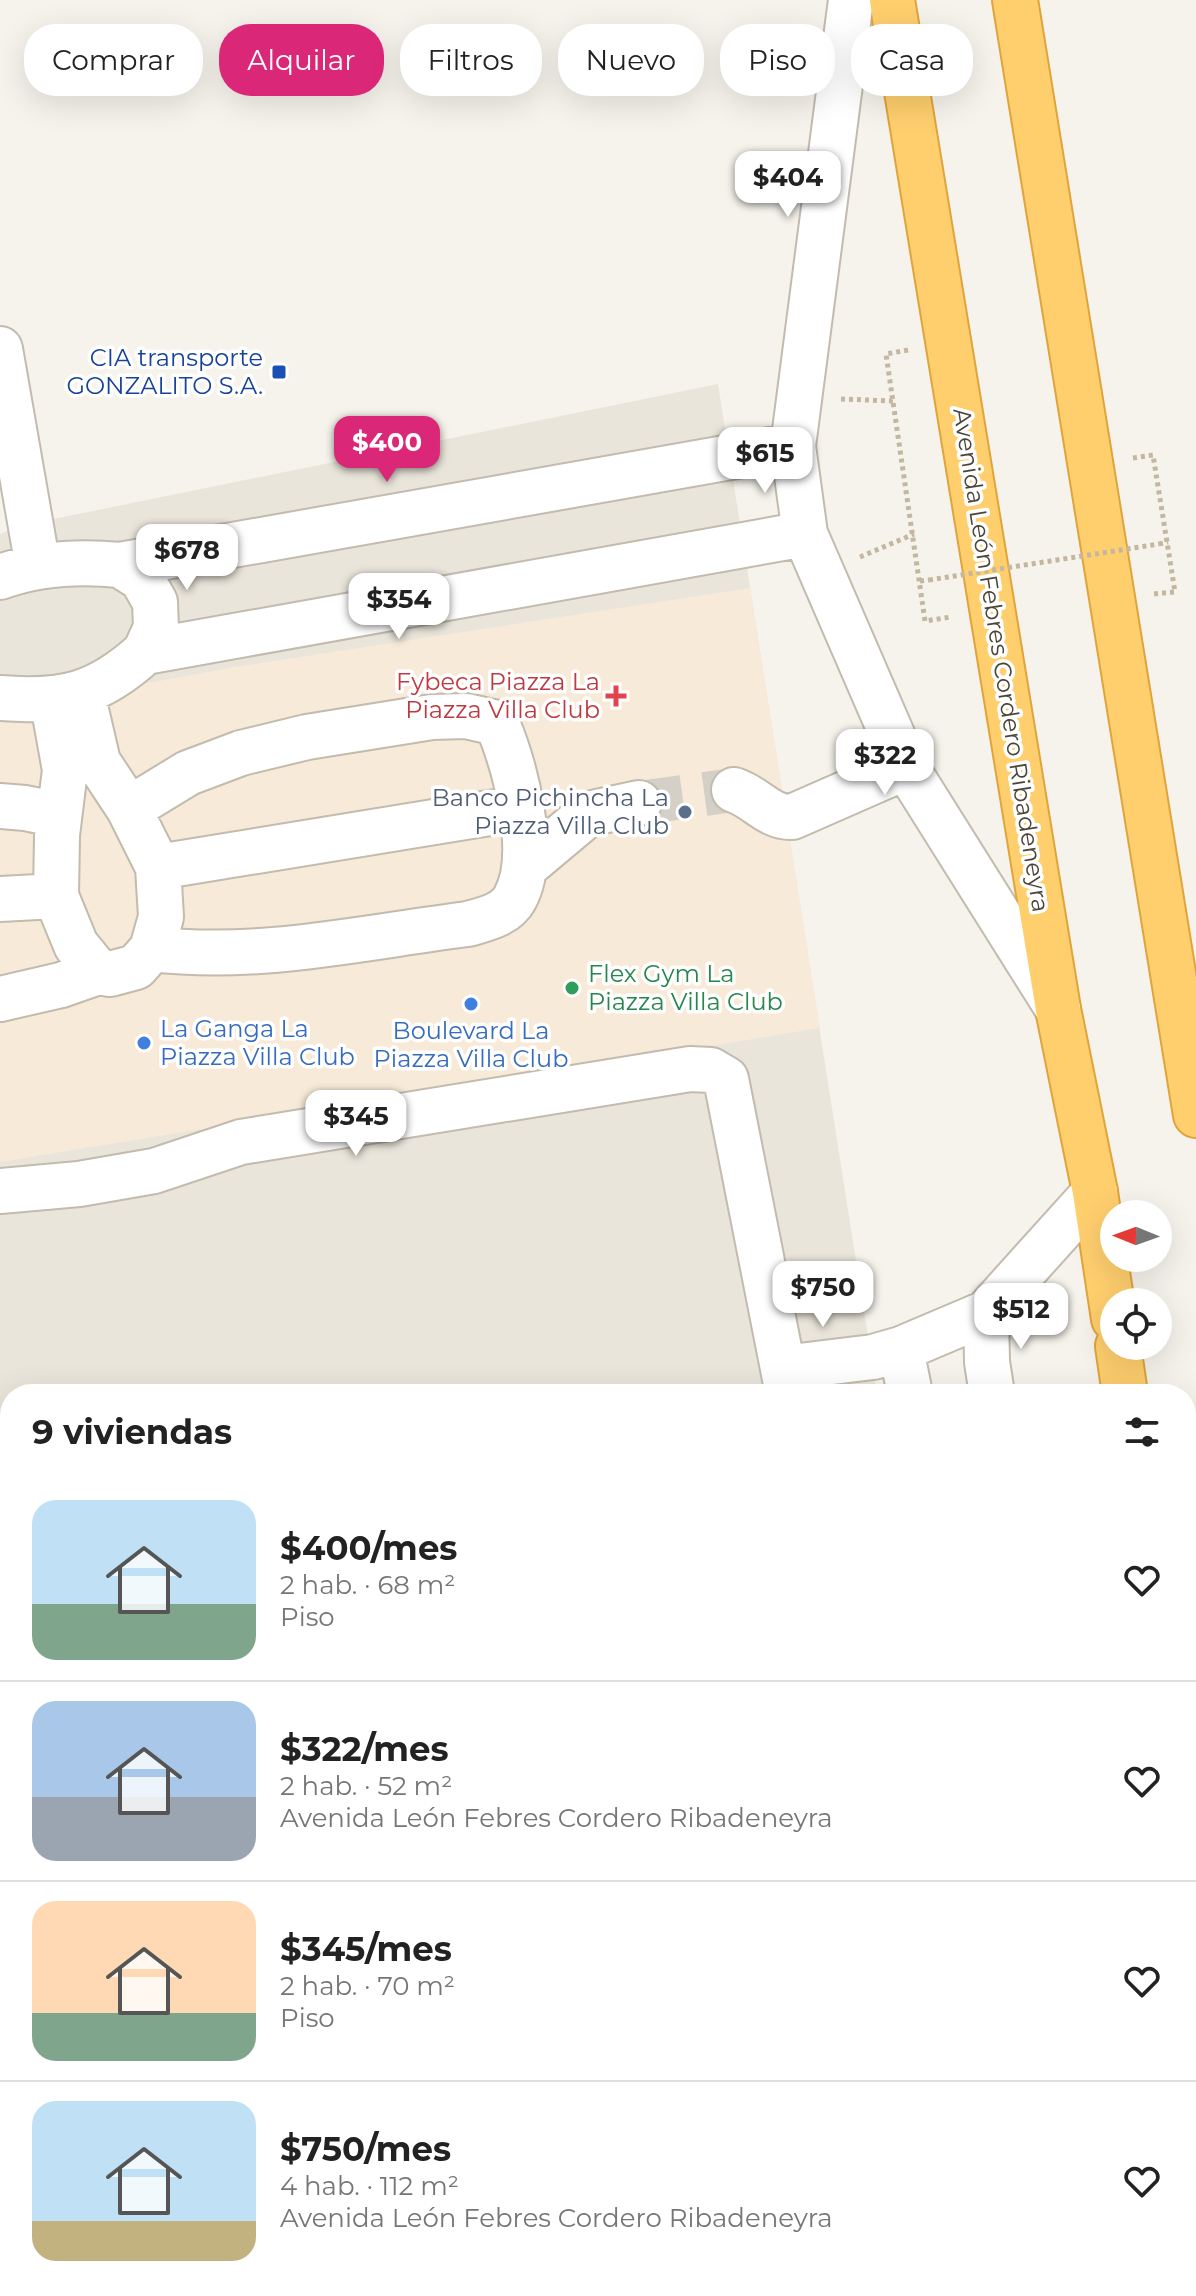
<!DOCTYPE html>
<html lang="es">
<head>
<meta charset="utf-8">
<style>
	:root { --surface:#fff; --page:#f6f6f6; --text:#222; --muted:#767676; --line:#e0e0e0; --accent:#db2777 }
	body { margin:0; font-family:Montserrat,sans-serif; background:var(--page); color:var(--text); height:100vh; display:flex; flex-direction:column; font-size:30px; white-space:nowrap }
	* { box-sizing:border-box; margin:0 }
	p { font-size:26px; color:var(--muted) }
	.icon { flex:none; width:44px; height:44px; fill:none; stroke:currentColor; stroke-width:2; stroke-linecap:round; stroke-linejoin:round }
	.map { position:relative; flex:1; overflow:hidden }
	.side { position:absolute; left:0px; top:1384px; width:1196px; height:912px; display:flex; flex-direction:column; background:var(--surface); border-radius:32px 32px 0 0; box-shadow:0 8px 32px #0002 }
	.side>* { flex:none }
	.guide { position:absolute; left:24px; top:24px; width:1148px; height:72px; display:flex; gap:16px }
	.needle { width:52px; rotate:271deg }
	.fabs { position:absolute; left:1100px; top:1200px; display:grid; gap:16px }
	.fabs a { display:grid; place-items:center; width:72px; height:72px; border-radius:50%; background:var(--surface); box-shadow:0 8px 32px #0002; font-size:40px }
	.price { position:absolute; translate:-50% -68px; padding:0 18px; border-radius:16px; background:#fff; color:#222; font-size:26px; line-height:52px; filter:drop-shadow(0 2px 4px #0008) }
	.price::after { content:''; position:absolute; left:50%; top:48px; width:24px; height:18px; margin-left:-12px; background:inherit; clip-path:polygon(0 0,100% 0,50% 100%) }
	.price.selected { background:var(--accent); color:#fff }
	ul { padding:0; list-style:none }
	li { display:flex; align-items:center; gap:24px; height:200px; padding:0 32px }
	li+li { border-top:2px solid var(--line) }
	li span { display:grid; place-items:center; flex:none; width:224px; height:160px; border-radius:24px; color:#555 }
	li>.icon { margin-inline-start:auto }
	span .icon { width:96px; height:96px; fill:#fffc; stroke-width:1 }
	li b { font-size:34px }
	h2 { display:flex; justify-content:space-between; align-items:center; height:96px; padding:0 32px; font-size:34px }
	.chip { padding:0 28px; border-radius:32px; background:var(--surface); box-shadow:0 8px 32px #0002; font-size:28px; line-height:72px }
	.chip.selected { background:var(--accent); color:#fff }
	.map>svg:first-child { display:block }
</style>
</head>
<body>
<div class="map">
<svg width="1196" height="2296" viewBox="0 0 1196 2296">
	<rect width="100%" height="100%" fill="#f6f3ec"/>
	<path fill="#eae5da" d="M718 384 877 1394H10V2286H1018L1019 2296H0V534L19 526Z"/>
	<path fill="#f7ead8" d="M750 588 820 1028 0 1162V722L61 699 235 667Z"/>
	<g fill="none" stroke-linecap="round" stroke-linejoin="round">
		<path stroke="#d4d0c8" stroke-width="44" stroke-dasharray="44 22" stroke-linecap="butt" d="M639 803 734 790"/>
		<g stroke="#c2bbae" stroke-width="48">
			<path id="minor" d="M851 0 793 446 805 534 906 767 1058 1009
				M0 349 38 567
				M120 565 142 579 155 602 156 628 145 652
				M0 577C39 563 79 561 120 565L793 446
				M0 698C63 703 98 695 145 652L805 534
				M52 698 65 770 57 835 56 896 76 945 98 972 110 974 136 967 152 949 161 917 158 867 129 809 98 762 82 693
				M734 790C756 797 769 818 792 817L906 767
				M0 806 25 808 59 815
				M129 809 188 773 241 753 307 737 432 717 466 716 497 723C515 766 539 854 515 898 506 915 485 919 468 924 364 937 257 962 152 949
				M526 866 588 814 639 803
				M158 867 520 808
				M0 899 56 896
				M0 999 61 985 98 972
				M0 1191 79 1184 154 1171 241 1142 690 1069 711 1070 726 1079 788 1394
				M986 1313 987 1362 992 1394
				M901 1349 910 1394
				M783 1368 873 1357 901 1349 986 1313 1095 1192
				M0 1544 10 1543
				M0 1894 10 1893
				M475 2286 494 2296
				M775 2286 795 2296
				M586 2296 603 2286
				M903 2296 915 2286"/>
		</g>
		<g stroke="#e0a43c" stroke-width="48">
			<path id="highway" d="M892 0 1058 1009 1095 1192 1114 1319
				M1015 0 1196 1115
				M1118 1346 1125 1394
				M1186 1778 1196 1838"/>
		</g>
		<path stroke="#c4b79f" stroke-width="5" stroke-dasharray="4 4" stroke-linecap="butt" d="M908 350 886 354 925 621 951 617
			M841 399 893 401
			M1133 458 1153 455 1175 592 1153 594
			M1159 544 1168 542
			M860 557 914 534
			M920 581 929 580"/>
		<use href="#minor" stroke="#fff" stroke-width="44"/>
		<use href="#highway" stroke="#ffcf6e" stroke-width="44"/>
		<path stroke="#c4b79f" stroke-width="5" stroke-dasharray="4 4" stroke-linecap="butt" d="M929 580 1159 544"/>
	</g>
	<rect fill="#1a4fb4" stroke="#fff" stroke-width="3" x="271" y="364" width="16" height="16" rx="4"/>
	<path fill="#e0444e" stroke="#fff" stroke-width="3" d="M612 684h8v8h8v8h-8v8h-8v-8h-8v-8h8z"/>
	<circle fill="#5c6f8a" stroke="#fff" stroke-width="3" cx="685" cy="812" r="8"/>
	<circle fill="#2e9e5b" stroke="#fff" stroke-width="3" cx="572" cy="988" r="8"/>
	<g fill="#3f7fe0" stroke="#fff" stroke-width="3">
		<circle cx="471" cy="1004" r="8"/>
		<circle cx="144" cy="1043" r="8"/>
	</g>
	<g text-anchor="middle" stroke-width="7" stroke-linejoin="round" paint-order="stroke">
		<g font-size="24" fill="#164399" stroke="#fff" text-anchor="end">
			<text x="263" y="366">CIA transporte<tspan x="263" dy="28">GONZALITO S.A.</tspan></text>
		</g>
		<g font-size="24" fill="#4b4439" stroke="#fff">
			<text transform="translate(1001 660) rotate(81)" y="8">Avenida León Febres Cordero Ribadeneyra</text>
		</g>
		<g font-size="24" fill="#be3a42" stroke="#fff" text-anchor="end">
			<text x="600" y="690">Fybeca Piazza La<tspan x="600" dy="28">Piazza Villa Club</tspan></text>
		</g>
		<g font-size="24" fill="#4e5e75" stroke="#fff" text-anchor="end">
			<text x="669" y="806">Banco Pichincha La<tspan x="669" dy="28">Piazza Villa Club</tspan></text>
		</g>
		<g font-size="24" fill="#27864d" stroke="#fff" text-anchor="start">
			<text x="588" y="982">Flex Gym La<tspan x="588" dy="28">Piazza Villa Club</tspan></text>
		</g>
		<g font-size="24" fill="#366cbe" stroke="#fff" text-anchor="start">
			<text x="160" y="1037">La Ganga La<tspan x="160" dy="28">Piazza Villa Club</tspan></text>
			<text x="471" y="1039" text-anchor="middle">Boulevard La<tspan x="471" dy="28">Piazza Villa Club</tspan></text>
		</g>
	</g>
</svg>
<div class="fabs">
<a><svg class="needle" viewBox="-14 -14 28 28"><path d="M0-13l5 13h-10z" fill="#e53935"/><path d="M0 13l5-13h-10z" fill="#767676"/></svg></a>
<a><svg class="icon" aria-label="locate" viewBox="0 0 24 24"><circle cx="12" cy="12" r="6"/><path d="M12 2v4M12 18v4M2 12h4M18 12h4"/></svg></a>
</div>
<b class="price" style="left:788px;top:219px">$404</b>
<b class="price selected" style="left:387px;top:484px">$400</b>
<b class="price" style="left:765px;top:495px">$615</b>
<b class="price" style="left:187px;top:592px">$678</b>
<b class="price" style="left:399px;top:641px">$354</b>
<b class="price" style="left:885px;top:797px">$322</b>
<b class="price" style="left:356px;top:1158px">$345</b>
<b class="price" style="left:823px;top:1329px">$750</b>
<b class="price" style="left:1021px;top:1351px">$512</b>
<div class="guide">
<a class="chip">Comprar</a>
<a class="chip selected">Alquilar</a>
<a class="chip">Filtros</a>
<a class="chip">Nuevo</a>
<a class="chip">Piso</a>
<a class="chip">Casa</a>
</div>
<section class="side">
<h2>9 viviendas<svg class="icon" aria-label="filters" viewBox="0 0 24 24"><path d="M4 7h16M4 17h16"/><circle cx="9" cy="7" r="2"/><circle cx="15" cy="17" r="2"/></svg></h2>
<ul>
<li><span style="background:linear-gradient(#bfe0f5 65%,#7fa58c 0)"><svg class="icon" aria-label="home" viewBox="0 0 24 24"><path d="M3 11l9-7 9 7M6 9v11h12V9"/></svg></span><div><b>$400/mes</b><p>2 hab. · 68 m²</p><p>Piso</p></div><svg class="icon" aria-label="heart" viewBox="0 0 24 24"><path d="M12 20l-8-8c-3-5 5-10 8-4 3-6 11-1 8 4z"/></svg></li>
<li><span style="background:linear-gradient(#a9c7e8 60%,#9aa5b1 0)"><svg class="icon" aria-label="home" viewBox="0 0 24 24"><path d="M3 11l9-7 9 7M6 9v11h12V9"/></svg></span><div><b>$322/mes</b><p>2 hab. · 52 m²</p><p>Avenida León Febres Cordero Ribadeneyra</p></div><svg class="icon" aria-label="heart" viewBox="0 0 24 24"><path d="M12 20l-8-8c-3-5 5-10 8-4 3-6 11-1 8 4z"/></svg></li>
<li><span style="background:linear-gradient(#ffd9b3 70%,#7fa58c 0)"><svg class="icon" aria-label="home" viewBox="0 0 24 24"><path d="M3 11l9-7 9 7M6 9v11h12V9"/></svg></span><div><b>$345/mes</b><p>2 hab. · 70 m²</p><p>Piso</p></div><svg class="icon" aria-label="heart" viewBox="0 0 24 24"><path d="M12 20l-8-8c-3-5 5-10 8-4 3-6 11-1 8 4z"/></svg></li>
<li><span style="background:linear-gradient(#bfe0f5 75%,#c2b280 0)"><svg class="icon" aria-label="home" viewBox="0 0 24 24"><path d="M3 11l9-7 9 7M6 9v11h12V9"/></svg></span><div><b>$750/mes</b><p>4 hab. · 112 m²</p><p>Avenida León Febres Cordero Ribadeneyra</p></div><svg class="icon" aria-label="heart" viewBox="0 0 24 24"><path d="M12 20l-8-8c-3-5 5-10 8-4 3-6 11-1 8 4z"/></svg></li>
</ul>
</section>
</div>
</body>
</html>
